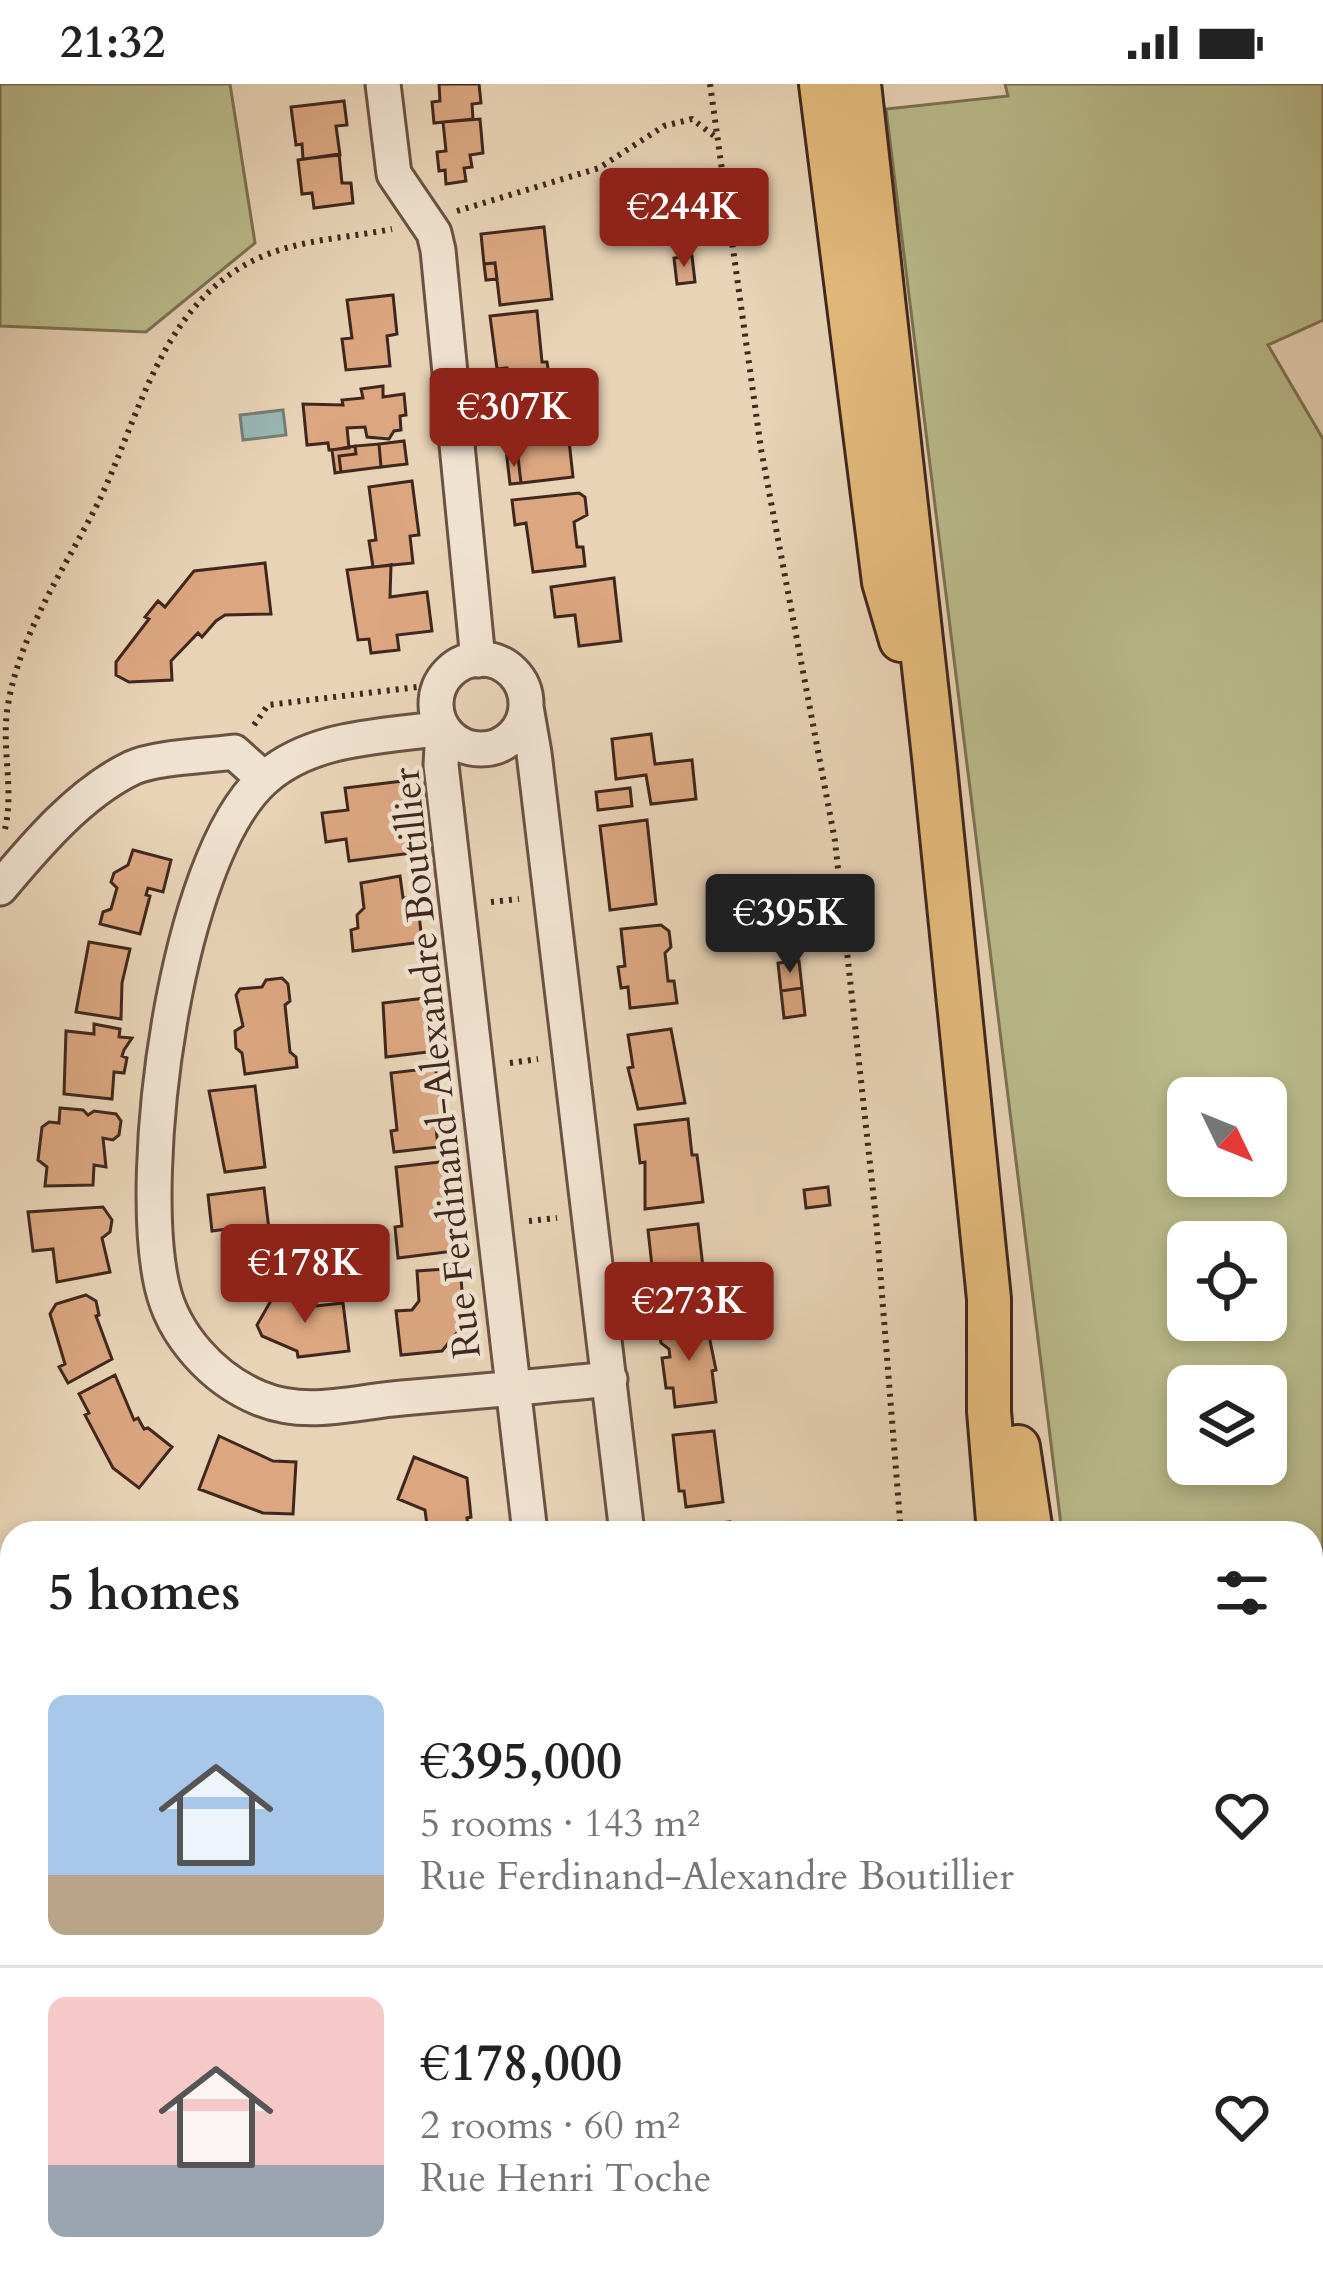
<!DOCTYPE html>
<html lang="en">
<head>
<meta charset="utf-8">
<style>
	:root { --surface:#fff; --page:#f6f6f6; --text:#222; --muted:#767676; --line:#e0e0e0; --accent:#8f2418 }
	body { margin:0; font-family:Cardo,serif; background:var(--page); color:var(--text); height:100vh; display:flex; flex-direction:column; font-size:45px; white-space:nowrap }
	* { box-sizing:border-box; margin:0 }
	p { font-size:39px; color:var(--muted) }
	.icon { flex:none; width:66px; height:66px; fill:none; stroke:currentColor; stroke-width:2; stroke-linecap:round; stroke-linejoin:round }
	.map { position:relative; flex:1; overflow:hidden }
	.details { position:absolute; left:0px; top:1437px; width:1323px; height:771px; display:flex; flex-direction:column; background:var(--surface); border-radius:36px 36px 0 0; box-shadow:0 6px 18px #0003 }
	.details>* { flex:none }
	.needle { width:78px; rotate:133deg }
	.buttons { position:absolute; left:1167px; top:993px; display:grid; gap:24px }
	.buttons a { display:grid; place-items:center; width:120px; height:120px; border-radius:18px; background:var(--surface); box-shadow:0 6px 18px #0003; font-size:60px }
	.price { position:absolute; translate:-50% -102px; padding:0 27px; border-radius:12px; background:var(--accent); color:#fff; font-size:39px; line-height:78px; filter:drop-shadow(0 3px 6px #0008) }
	.price::after { content:''; position:absolute; left:50%; top:72px; width:36px; height:27px; margin-left:-18px; background:inherit; clip-path:polygon(0 0,100% 0,50% 100%) }
	.price.selected { background:#222; color:#fff }
	ul { padding:0; list-style:none }
	li { display:flex; align-items:center; gap:36px; height:300px; padding:0 48px }
	li+li { border-top:3px solid var(--line) }
	li span { display:grid; place-items:center; flex:none; width:336px; height:240px; border-radius:18px; color:#555 }
	li>.icon { margin-inline-start:auto }
	span .icon { width:144px; height:144px; fill:#fffc; stroke-width:1 }
	li b { font-size:51px }
	h2 { display:flex; justify-content:space-between; align-items:center; height:144px; padding:0 48px; font-size:51px }
	.status { display:flex; justify-content:space-between; align-items:center; height:84px; padding:0 60px; background:var(--surface); direction:ltr }
	.status svg { height:33px; fill:currentColor }
	.map>svg:first-child { display:block }
</style>
</head>
<body>
<div class="status"><b>21:32</b><svg viewBox="0 0 49 12"><path d="M0 12V9h3v3zM5 12V6h3v6zM10 12V3h3v9zM15 12V0h3v12zM26 1h20v11H26zM47 4h2v5h-2z"/></svg></div>
<div class="map">
<svg width="1323" height="2206" viewBox="0 0 1323 2206">
	<rect width="100%" height="100%" fill="#e8d3b6"/>
	<filter id="stains"><feTurbulence type="fractalNoise" baseFrequency=".00167" numOctaves="4"/><feColorMatrix values="0 0 0 0 .2 0 0 0 0 .09 0 0 0 0 .02 0 0 0 .5 -.17"/></filter>
	<radialGradient id="worn" r=".72"><stop offset=".6" stop-color="#630" stop-opacity="0"/><stop offset="1" stop-color="#630" stop-opacity=".3"/></radialGradient>
	<path fill="#babb8b" stroke="#7d7154" stroke-width="3" fill-rule="evenodd" d="M0 0H230L255 159 146 248 0 242Z
		M1005 0H1323V236L1268 261 1323 355V2206H1169L1167 2196H1311V1449H1062L886 25 1008 12ZM1266 1014V1092H1188V1014ZM1266 1158V1236H1188V1158ZM1188 1302H1266V1380H1188Z"/>
	<path fill="#98b7b4" stroke="#757d78" stroke-width="3" d="M283 326 286 351 243 356 240 331Z"/>
	<path fill="#dba680" stroke="#40271d" stroke-width="3" d="M439 0H479L481 19 472 20 473 35 434 39 432 18 440 17Z
		M344 17 347 41 336 42 340 71 303 75 302 60 296 61 291 23Z
		M480 35 483 69 470 71 472 83 464 84 466 97 446 100 445 86 439 87 437 68 446 67 443 38Z
		M339 70 342 99H351L353 119 314 124 312 109 302 110 298 76Z
		M544 143 552 215 500 221 495 179 484 180 481 150Z
		M692 172 695 198 677 200 674 174Z
		M495 179 497 195 486 196 484 180Z
		M393 211 397 250 387 252 390 282 346 286 342 255 352 254 347 216Z
		M537 227 542 278H547L551 305 510 310 507 284 497 285 490 232Z
		M383 302V313L404 310 406 331 400 332 401 346 394 347 389 355 367 353 365 343 347 344 349 364 329 366 328 359 307 361 303 320 343 321 342 316 363 314 361 305Z
		M565 320 573 393 521 399 518 373 507 374 502 327Z
		M404 357 407 380 381 383 379 360Z
		M379 360 381 383 341 388 339 372 356 370 355 362Z
		M355 362 356 370 339 372 341 388 335 389 332 366Z
		M518 373 521 399 510 400 507 374Z
		M412 397 419 451 410 452 413 479 373 483 369 457 376 456 369 403Z
		M579 409 585 413 587 431 574 438 577 463H583L585 482 533 488 526 439 515 441 512 416Z
		M265 479 271 530 225 531 216 537 202 553 198 549 171 577 172 596 129 598 116 591V578L149 535 145 533 158 517 165 523 194 487Z
		M391 481 390 513 427 508 432 547 397 551 399 566 371 569 369 555 358 556 347 486Z
		M614 494 621 557 579 562 575 531 555 533 551 503Z
		M651 650 655 680 692 676 696 715 651 720 646 691 616 695 612 655Z
		M403 697 407 732H402L403 742 408 741 412 769 349 777 346 755 326 758 322 729 348 726 345 704Z
		M630 704 632 722 598 726 596 708Z
		M647 736 656 820 610 826 600 742Z
		M133 766 171 776 163 808 148 804 146 811 150 812 140 850 100 840 103 828 111 825 117 804 111 798 114 789 128 781Z
		M400 792 403 814H407L419 830 422 858 353 867 351 846 358 844 357 831 364 824 361 799Z
		M661 841 669 847 671 863 665 869 668 897H674L677 919 630 924 628 903 621 904 618 883 625 882 621 845Z
		M89 858 130 865 122 899 121 935 76 928Z
		M799 877 802 904 781 907 778 879Z
		M282 894 288 900 290 917 285 921 290 968 296 973 297 983 245 990 242 969 236 964 235 947 243 942 236 911 240 905 262 903 266 896Z
		M802 904 805 931 784 934 781 907Z
		M426 914 436 967 386 973 383 919Z
		M94 940 120 945 119 953 132 954 124 966 122 972 127 974 124 989 114 988 112 1015 64 1010 66 947 94 950Z
		M671 945 685 1019 638 1025 628 984 633 983 628 951Z
		M433 984 437 989 444 1042 436 1043 438 1063 394 1068 391 1047 397 1046 391 989Z
		M255 1002 265 1083 225 1088 209 1007Z
		M60 1024 83 1026 88 1031 94 1027 116 1030 121 1037 119 1051 113 1056 103 1054 106 1083 94 1081 93 1101 45 1102 47 1083 38 1076 42 1043 49 1038 59 1039Z
		M688 1035 692 1071H697L703 1118 645 1125V1078L640 1079 635 1041Z
		M449 1077 451 1102 446 1103 454 1167 398 1174 395 1143 402 1142 396 1083Z
		M828 1103 830 1121 806 1124 804 1106Z
		M264 1104 271 1162 277 1161 280 1182 230 1189 227 1167H231L234 1144 212 1147 208 1111Z
		M103 1123 112 1136 110 1148 102 1154 110 1188 57 1198 53 1165 33 1167 28 1128Z
		M698 1140 707 1218 662 1224 659 1200H654L648 1146Z
		M335 1151 337 1170 324 1172 322 1153Z
		M318 1153H322L324 1172 337 1170 338 1176 321 1177Z
		M460 1184 465 1239 442 1267 401 1271 396 1227 412 1226 419 1217 417 1187Z
		M277 1206 307 1223 343 1219 349 1267 298 1273 297 1267 262 1252 257 1241Z
		M86 1211 96 1217 99 1231 96 1232 112 1275 68 1299 59 1283 65 1280 50 1230 56 1220Z
		M680 1237 688 1244 707 1242 716 1286 712 1287 716 1318 675 1323 673 1304H666L662 1274 670 1273 669 1265 661 1259 659 1247 666 1239Z
		M115 1291 134 1336 138 1334 144 1345 148 1344 172 1363 139 1404 113 1384 85 1331 89 1329 79 1310Z
		M714 1347 723 1418 686 1423 684 1407H679L673 1351Z
		M219 1352 273 1377 296 1378 293 1430 263 1429 199 1405Z
		M414 1373 467 1394 471 1433 467 1434 469 1449H428L425 1426 398 1415Z
		M730 1438 732 1449H683V1443Z
		M12 1594V1631L0 1635V1598Z
		M12 2003V2064L0 2029V2007Z
		M441 2196H475L476 2206H442Z
		M475 2196H509L511 2206H476Z
		M530 2196H564L565 2206H531Z
		M564 2196H598L599 2206H565Z
		M720 2196H772L773 2206H721Z
		M772 2196H822L823 2203 773 2206Z
		M847 2196H877L878 2206H848Z
		M877 2196H907L909 2206H878Z"/>
	<g fill="none" stroke-linecap="round" stroke-linejoin="round">
		<g stroke="#6a5243" stroke-width="39">
			<path id="minor" d="M383 0 394 90 434 149 438 166 478 576
				M436 620a45 45 0 1 1 90 0a45 45 0 1 1-90 0Z
				M526 623 534 669 627 1449
				M0 804C36 761 80 709 132 684 156 673 206 672 234 668L264 695
				M530 1449 441 681 443 644C382 653 311 652 263 696 175 777 136 1088 162 1202 173 1251 213 1295 259 1314 307 1334 353 1318 402 1314 472 1308 541 1302 610 1295
				M0 1664 12 1655
				M0 1814 12 1811
				M0 2162 12 2175
				M31 2196 40 2206
				M672 2196 674 2206"/>
		</g>
		<g stroke="#40271d" stroke-width="48">
			<path id="major" d="M821 0 884 498 901 556
				M859 0 934 673 989 1215V1327L999 1449
				M1018 1363 1031 1449
				M1086 2196 1087 2206
				M1141 2196 1142 2206"/>
		</g>
		<path stroke="#40271d" stroke-width="6" stroke-dasharray="3 6" stroke-linecap="butt" d="M710 0 761 365 835 757 876 1135 901 1449
			M457 127 599 84 664 42 692 35 717 54
			M254 641 268 621 442 600
			M5 745C14 706 2 667 7 627 18 551 64 486 98 419 136 341 157 238 235 187 283 155 338 156 392 145
			M491 818 519 815
			M510 979 538 975
			M529 1137 557 1134
			M977 2206 978 2196"/>
		<use href="#minor" stroke="#f0e2d0" stroke-width="33"/>
		<use href="#major" stroke="#e4ba7b" stroke-width="42"/>
	</g>
	<g text-anchor="middle" stroke-width="9" stroke-linejoin="round" paint-order="stroke">
		<g font-size="39" fill="#40271d" stroke="#f0e2d0">
			<text transform="translate(435 979) rotate(-96)" y="14">Rue Ferdinand-Alexandre Boutillier</text>
		</g>
	</g>
	<rect width="100%" height="100%" filter="url(#stains)"/>
	<rect width="100%" height="100%" fill="url(#worn)"/>
</svg>
<div class="buttons">
<a><svg class="needle" viewBox="-14 -14 28 28"><path d="M0-13l5 13h-10z" fill="#e53935"/><path d="M0 13l5-13h-10z" fill="#767676"/></svg></a>
<a><svg class="icon" aria-label="locate" viewBox="0 0 24 24"><circle cx="12" cy="12" r="6"/><path d="M12 2v4M12 18v4M2 12h4M18 12h4"/></svg></a>
<a><svg class="icon" aria-label="layers" viewBox="0 0 24 24"><path d="M12 4l9 5-9 5-9-5zM3 14l9 5 9-5"/></svg></a>
</div>
<b class="price" style="left:684px;top:186px">€244K</b>
<b class="price" style="left:514px;top:386px">€307K</b>
<b class="price selected" style="left:790px;top:892px">€395K</b>
<b class="price" style="left:305px;top:1242px">€178K</b>
<b class="price" style="left:689px;top:1280px">€273K</b>
<section class="details">
<h2>5 homes<svg class="icon" aria-label="filters" viewBox="0 0 24 24"><path d="M4 7h16M4 17h16"/><circle cx="9" cy="7" r="2"/><circle cx="15" cy="17" r="2"/></svg></h2>
<ul>
<li><span style="background:linear-gradient(#a9c7e8 75%,#b9a48a 0)"><svg class="icon" aria-label="home" viewBox="0 0 24 24"><path d="M3 11l9-7 9 7M6 9v11h12V9"/></svg></span><div><b>€395,000</b><p>5 rooms · 143 m²</p><p>Rue Ferdinand-Alexandre Boutillier</p></div><svg class="icon" aria-label="heart" viewBox="0 0 24 24"><path d="M12 20l-8-8c-3-5 5-10 8-4 3-6 11-1 8 4z"/></svg></li>
<li><span style="background:linear-gradient(#f6c9c9 70%,#9aa5b1 0)"><svg class="icon" aria-label="home" viewBox="0 0 24 24"><path d="M3 11l9-7 9 7M6 9v11h12V9"/></svg></span><div><b>€178,000</b><p>2 rooms · 60 m²</p><p>Rue Henri Toche</p></div><svg class="icon" aria-label="heart" viewBox="0 0 24 24"><path d="M12 20l-8-8c-3-5 5-10 8-4 3-6 11-1 8 4z"/></svg></li>
</ul>
</section>
</div>
</body>
</html>
